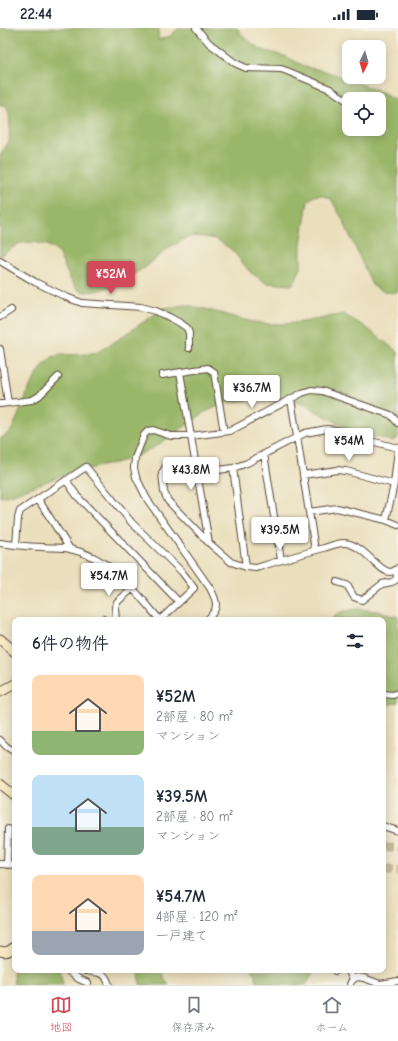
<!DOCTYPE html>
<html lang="ja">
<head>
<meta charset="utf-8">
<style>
	:root { --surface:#fff; --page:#f2f2f3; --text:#1f2937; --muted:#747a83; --line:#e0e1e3; --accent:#d1495b }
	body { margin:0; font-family:"Comic Neue","Klee One",sans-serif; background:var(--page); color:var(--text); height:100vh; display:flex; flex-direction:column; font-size:15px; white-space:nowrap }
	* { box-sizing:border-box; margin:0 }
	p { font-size:13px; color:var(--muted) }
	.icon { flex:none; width:22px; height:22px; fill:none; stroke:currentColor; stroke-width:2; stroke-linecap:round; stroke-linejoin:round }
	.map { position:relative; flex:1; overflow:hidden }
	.details { position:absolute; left:12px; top:589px; width:374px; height:356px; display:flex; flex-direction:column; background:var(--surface); border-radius:8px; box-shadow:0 2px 10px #0003 }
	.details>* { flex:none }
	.needle { width:26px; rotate:185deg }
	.tools { position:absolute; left:342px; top:12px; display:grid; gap:8px }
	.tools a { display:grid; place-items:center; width:44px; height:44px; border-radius:8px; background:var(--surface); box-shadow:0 2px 10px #0003; font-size:20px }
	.price { position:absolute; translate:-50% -34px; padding:0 9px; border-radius:4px; background:#fff; color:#222; font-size:13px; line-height:26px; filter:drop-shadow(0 1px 2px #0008) }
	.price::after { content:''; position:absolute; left:50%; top:24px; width:12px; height:9px; margin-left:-6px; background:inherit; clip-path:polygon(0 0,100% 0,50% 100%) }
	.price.on { background:var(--accent); color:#fff }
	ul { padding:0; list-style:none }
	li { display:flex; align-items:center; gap:12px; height:100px; padding:0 20px }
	li span { display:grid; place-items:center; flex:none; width:112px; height:80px; border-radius:8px; color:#555 }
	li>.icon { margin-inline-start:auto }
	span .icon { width:48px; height:48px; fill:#fffc; stroke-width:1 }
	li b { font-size:17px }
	h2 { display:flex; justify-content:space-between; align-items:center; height:48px; padding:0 20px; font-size:17px }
	.status { display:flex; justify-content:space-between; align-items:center; height:28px; padding:0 20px; background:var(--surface); direction:ltr }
	.status svg { height:11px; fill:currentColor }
	.menu { display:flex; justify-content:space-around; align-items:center; height:56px; border-top:1px solid var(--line); background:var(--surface); font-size:11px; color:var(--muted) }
	.menu a { display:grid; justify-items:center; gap:2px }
	.menu .on { color:var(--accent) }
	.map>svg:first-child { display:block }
</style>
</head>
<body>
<div class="status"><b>22:44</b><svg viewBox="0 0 49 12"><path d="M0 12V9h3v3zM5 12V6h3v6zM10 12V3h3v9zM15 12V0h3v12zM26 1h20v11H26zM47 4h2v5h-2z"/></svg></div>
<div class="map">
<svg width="398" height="957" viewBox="0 0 398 957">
	<rect width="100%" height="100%" fill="#f7f3e8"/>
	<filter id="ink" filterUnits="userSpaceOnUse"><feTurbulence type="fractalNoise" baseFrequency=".025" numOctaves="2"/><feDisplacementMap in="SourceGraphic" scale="8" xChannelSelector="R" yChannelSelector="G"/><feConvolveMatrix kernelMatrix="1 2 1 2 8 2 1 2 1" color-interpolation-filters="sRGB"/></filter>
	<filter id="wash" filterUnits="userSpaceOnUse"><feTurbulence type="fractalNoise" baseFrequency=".012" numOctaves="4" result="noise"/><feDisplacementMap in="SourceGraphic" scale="16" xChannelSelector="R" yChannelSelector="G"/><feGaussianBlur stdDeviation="0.9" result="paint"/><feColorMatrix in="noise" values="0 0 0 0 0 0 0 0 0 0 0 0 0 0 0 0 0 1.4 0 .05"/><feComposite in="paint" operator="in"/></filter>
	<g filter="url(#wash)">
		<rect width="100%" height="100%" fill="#eadfbc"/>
		<path fill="#9ab668" stroke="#6a7043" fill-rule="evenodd" d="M0 0H159L158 12 170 8 179 0H237L245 10 260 21 287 29 306 39 325 43 345 50 378 63 398 74V264C387 266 381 263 372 257L342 190 331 171 321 167 314 168 308 173 301 216V240L295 253 292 257 266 255 250 244 231 221 216 211 204 209 191 208 169 219 146 239 110 259 96 263 85 264 78 262 70 251 58 224 47 217 34 214 20 215 0 228V128L9 113 10 97 9 86 6 77H0ZM349 71H379V101H349Z
			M186 277C196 279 207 281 216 284 234 289 251 295 270 296 295 297 319 291 343 286L364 298 398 324V410L392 413 355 404 301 375 278 372 254 371 228 374 205 384 180 402 153 420 135 429 119 434 66 446 13 466 0 469V411L11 403 18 388 31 356 43 338 52 329 61 327 93 326 110 317 164 280Z
			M357 581 379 583 398 589V674C392 675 388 677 383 681V592H331L340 584Z
			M15 935V942H60L63 957H14L13 945Z
			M139 942H162L165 952 169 957H140Z
			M251 942H314L306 957H258L255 946Z"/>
	</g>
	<g filter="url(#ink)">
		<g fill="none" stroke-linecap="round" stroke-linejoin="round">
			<path stroke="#c7bb9c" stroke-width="9" stroke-dasharray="9 4.5" stroke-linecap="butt" d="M383 818H398
				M383 841H398"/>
			<g stroke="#554536" stroke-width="8">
				<path id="street" d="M196 0 209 15 235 35 246 40 281 41 287 43 330 61 349 74
					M0 233 35 254 66 269 82 275 141 279 156 283 169 289 180 295 187 300 189 305V320
					M0 289 11 282
					M0 321 8 375
					M180 344 209 515
					M162 347 208 340 214 344 224 404
					M291 371 315 522
					M0 376 32 372 39 368 58 349
					M398 420 363 411 344 403 327 401 305 405 247 435 233 440 197 445 165 440 162 445 164 464 168 473 209 515 231 534 246 539 256 540C278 533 301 526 324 520 330 518 338 515 344 515 362 515 379 544 390 544 393 544 396 542 398 540
					M398 421 394 456 386 492 398 497
					M264 426 281 532
					M233 440 246 539
					M303 447 337 442 346 443 394 456
					M66 452 77 468 179 574
					M38 471 70 521
					M309 484 337 480 386 492
					M0 515C14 517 28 519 43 519 52 520 62 519 70 521 112 530 134 562 160 592
					M16 517 18 490 20 483 86 439 132 495 182 544 194 560 160 592
					M337 554 347 557 354 569 362 572 382 556 392 554 396 552 397 547 395 542
					M102 592 103 591
					M116 592 115 579 117 574 132 561
					M207 592C219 580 218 575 210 560L147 471 136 449 134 440 135 430 144 407 148 403 153 402 171 408H191L230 403 302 365 311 362 322 363 391 387 398 395
					M383 666 393 667 398 665
					M0 712 7 719 15 724
					M383 798 398 803
					M0 836 15 837
					M7 837 8 801
					M67 942 79 951 88 955
					M348 942 353 951
					M86 943C100 945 105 943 109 957
					M335 943 338 942
					M350 957C350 953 354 951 357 949L364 950 380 956 398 953"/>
			</g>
			<g stroke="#554536" stroke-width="11">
				<path id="secondary" d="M0 611 15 624
					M0 664 15 656
					M0 756 15 768
					M0 923C6 925 11 923 15 918"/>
			</g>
			<use href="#street" stroke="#fff" stroke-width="6"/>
			<use href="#secondary" stroke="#f7e9c3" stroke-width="9"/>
		</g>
	</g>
</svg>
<div class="tools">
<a><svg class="needle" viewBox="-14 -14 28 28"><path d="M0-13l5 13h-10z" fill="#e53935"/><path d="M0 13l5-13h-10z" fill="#747a83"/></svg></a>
<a><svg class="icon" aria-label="locate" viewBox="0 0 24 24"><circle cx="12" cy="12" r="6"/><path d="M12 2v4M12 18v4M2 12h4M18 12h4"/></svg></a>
</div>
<b class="price on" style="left:111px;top:267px">¥52M</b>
<b class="price" style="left:252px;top:381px">¥36.7M</b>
<b class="price" style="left:349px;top:434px">¥54M</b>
<b class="price" style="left:191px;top:463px">¥43.8M</b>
<b class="price" style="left:280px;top:523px">¥39.5M</b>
<b class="price" style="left:109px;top:569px">¥54.7M</b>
<section class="details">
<h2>6件の物件<svg class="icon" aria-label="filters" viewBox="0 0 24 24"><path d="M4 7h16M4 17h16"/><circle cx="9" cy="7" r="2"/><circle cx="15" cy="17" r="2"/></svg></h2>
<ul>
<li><span style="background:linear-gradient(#ffd9b3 70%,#8fb573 0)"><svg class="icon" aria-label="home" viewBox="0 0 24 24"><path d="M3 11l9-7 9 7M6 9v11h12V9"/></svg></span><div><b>¥52M</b><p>2部屋 · 80 m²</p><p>マンション</p></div></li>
<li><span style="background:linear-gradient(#bfe0f5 65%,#7fa58c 0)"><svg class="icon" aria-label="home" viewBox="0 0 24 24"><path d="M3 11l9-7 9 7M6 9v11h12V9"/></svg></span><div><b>¥39.5M</b><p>2部屋 · 80 m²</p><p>マンション</p></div></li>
<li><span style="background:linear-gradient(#ffd9b3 70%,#9aa5b1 0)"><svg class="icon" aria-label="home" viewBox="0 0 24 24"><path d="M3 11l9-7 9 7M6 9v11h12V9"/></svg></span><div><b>¥54.7M</b><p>4部屋 · 120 m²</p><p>一戸建て</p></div></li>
</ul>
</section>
</div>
<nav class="menu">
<a class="on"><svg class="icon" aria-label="map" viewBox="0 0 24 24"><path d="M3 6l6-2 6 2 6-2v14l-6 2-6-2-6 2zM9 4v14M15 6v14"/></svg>地図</a>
<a><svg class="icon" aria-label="saved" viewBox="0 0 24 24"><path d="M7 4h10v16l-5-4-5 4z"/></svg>保存済み</a>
<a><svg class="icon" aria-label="home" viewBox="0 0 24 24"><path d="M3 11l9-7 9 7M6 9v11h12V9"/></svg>ホーム</a>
</nav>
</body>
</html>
